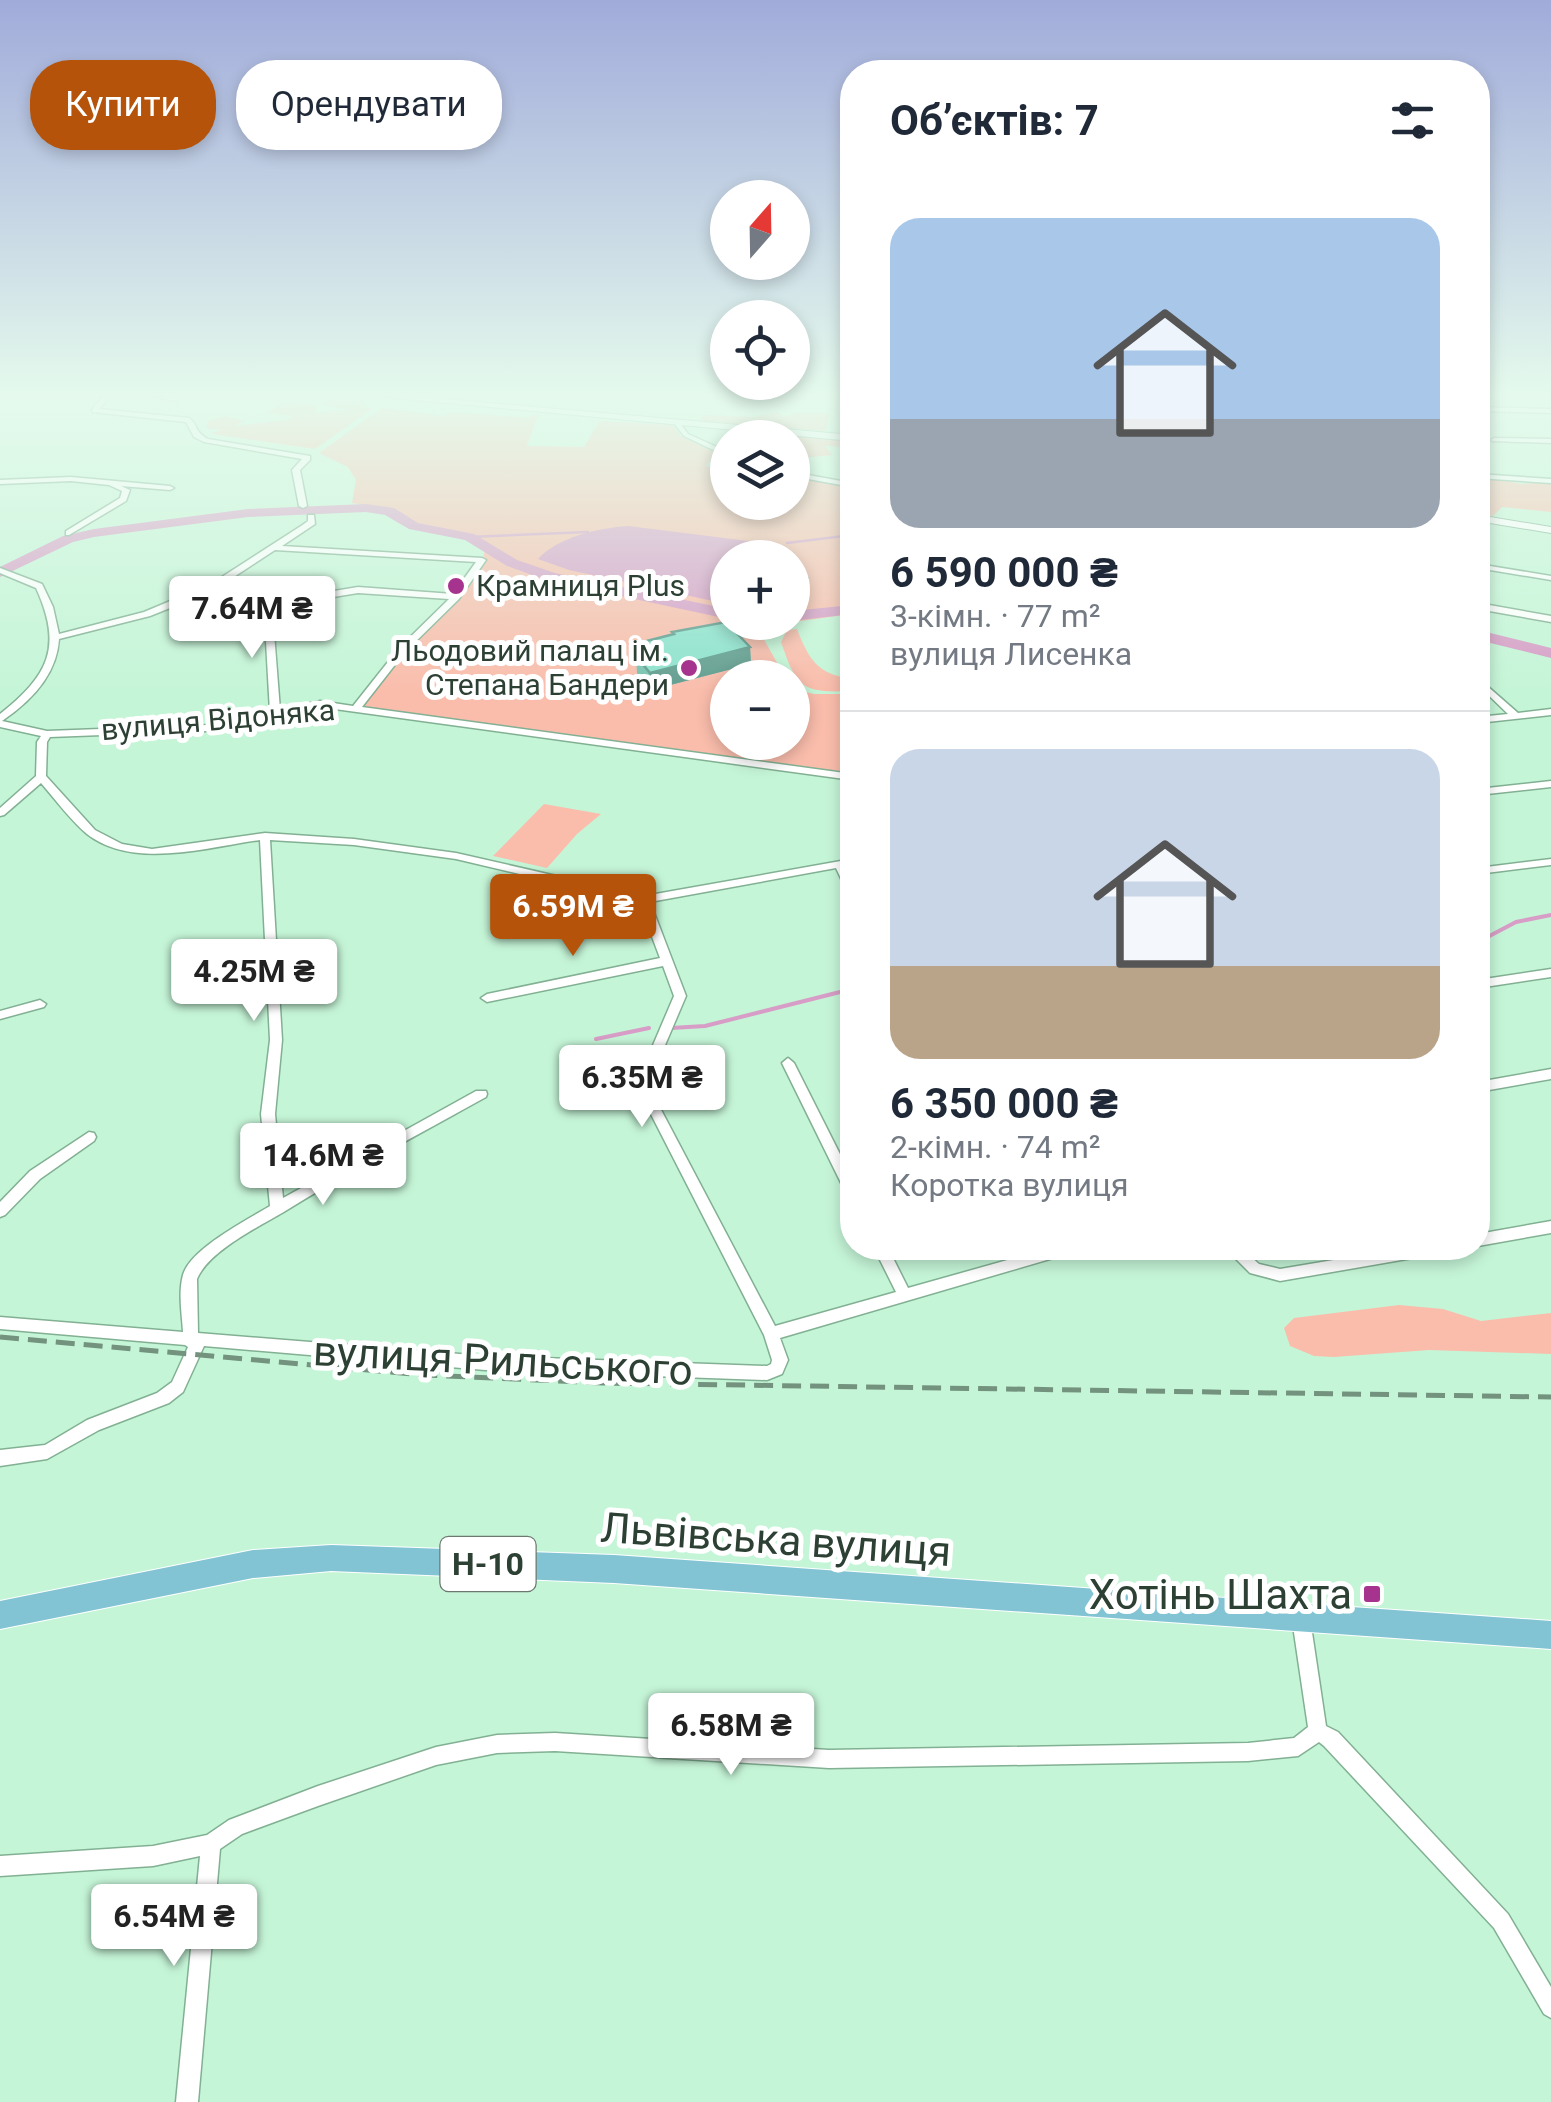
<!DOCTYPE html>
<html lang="uk">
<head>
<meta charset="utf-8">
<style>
	:root { --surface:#fff; --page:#f2f2f3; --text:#1f2937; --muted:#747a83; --line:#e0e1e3; --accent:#b45309 }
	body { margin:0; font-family:Roboto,sans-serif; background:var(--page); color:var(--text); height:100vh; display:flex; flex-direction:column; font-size:38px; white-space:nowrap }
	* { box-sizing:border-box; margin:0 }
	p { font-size:32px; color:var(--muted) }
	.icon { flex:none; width:55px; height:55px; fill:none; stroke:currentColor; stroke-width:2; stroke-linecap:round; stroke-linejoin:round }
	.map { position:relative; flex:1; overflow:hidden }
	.side { position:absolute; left:840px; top:60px; width:650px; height:1200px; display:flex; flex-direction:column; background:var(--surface); border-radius:40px; box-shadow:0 5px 15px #0003 }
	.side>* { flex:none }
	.hud { position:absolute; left:30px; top:60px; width:660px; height:90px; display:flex; gap:20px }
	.needle { width:65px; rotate:20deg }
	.buttons { position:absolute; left:710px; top:180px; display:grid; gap:20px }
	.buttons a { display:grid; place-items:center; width:100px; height:100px; border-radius:50%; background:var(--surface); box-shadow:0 5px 15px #0003; font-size:50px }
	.price { position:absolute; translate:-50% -85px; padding:0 22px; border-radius:10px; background:#fff; color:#222; font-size:32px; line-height:65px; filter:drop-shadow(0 2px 5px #0008) }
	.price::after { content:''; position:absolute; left:50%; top:60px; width:30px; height:22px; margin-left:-15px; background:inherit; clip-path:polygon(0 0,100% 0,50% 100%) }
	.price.selected { background:var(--accent); color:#fff }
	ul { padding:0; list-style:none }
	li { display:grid; align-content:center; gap:20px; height:530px; padding:0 50px }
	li+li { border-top:2px solid var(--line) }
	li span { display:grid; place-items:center; height:310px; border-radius:30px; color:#555 }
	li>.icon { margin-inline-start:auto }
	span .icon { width:180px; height:180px; fill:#fffc; stroke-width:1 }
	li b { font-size:42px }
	h2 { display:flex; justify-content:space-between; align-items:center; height:120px; padding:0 50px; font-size:42px }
	.tag { padding:0 35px; border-radius:40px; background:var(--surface); box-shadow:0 5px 15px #0003; font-size:35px; line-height:90px }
	.tag.selected { background:var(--accent); color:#fff }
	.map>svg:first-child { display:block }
</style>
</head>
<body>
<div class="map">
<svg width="1551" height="2102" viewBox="0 0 1551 2102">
	<rect width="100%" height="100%" fill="#c5f5d7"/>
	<path fill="#fabdac" d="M334 398 364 402V407L373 408 315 449 219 435 211 433 222 430 206 428 208 421 225 416 244 421 235 426 287 420 293 416 267 413 285 402 317 406 315 413 347 410 322 404Z
		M382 408 444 416 450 412 526 418 538 414 527 446 584 447 600 421 672 425 681 436 716 453 706 466 723 470 718 481 727 483 728 502H792L793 494H797L807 480 852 487 847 512 852 514V614L793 622 792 558H728V622L787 623 757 627 785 677 728 678V742H792L793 689 814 694H852V773L361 707C376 688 390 669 405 651 433 619 477 591 485 550L463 534 417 525 394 510 352 503 356 480 348 467 319 453Z
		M778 412 783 417 795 413H830L825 431 701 421 703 415 754 417Z
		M735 431 852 440V447L825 446 832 455 793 459 792 438 730 434Z
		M1483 476 1521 484 1551 482V512L1502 507 1493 516 1478 513V492L1484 488 1478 479Z
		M797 629C808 658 818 676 852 678V691C803 693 797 689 781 642L787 630Z
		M544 804 601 814 577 834 547 868 493 856Z
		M1399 1305 1443 1309 1481 1321 1551 1313V1354L1429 1350 1334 1357 1314 1356 1290 1346 1284 1328 1294 1318Z"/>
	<path fill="#d79dc6" d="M628 526 772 544 787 551 790 557 728 558 727 604 569 570 538 559C558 537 599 528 628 526Z"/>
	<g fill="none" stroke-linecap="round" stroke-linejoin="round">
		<path stroke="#d79dc6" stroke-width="2.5" d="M469 537 588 532
			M787 543 852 535"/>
		<path stroke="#d79dc6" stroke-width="4" d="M1478 942 1516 922 1551 915
			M671 1028 705 1026 852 989
			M596 1039 649 1028"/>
		<path fill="#d79dc6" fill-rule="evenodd" d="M366 504 394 508 418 523 474 534 517 560 555 573 728 609V619L546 580 507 566 465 540 409 529 385 515 366 512 248 517 94 537 73 542 0 577V567L63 536 94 529 248 509Z
			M852 605V614L792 621V611Z
			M1478 630 1551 648V658L1478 640Z"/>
		<g stroke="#82b093" stroke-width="3">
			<path id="street" d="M102 397H109L99 409 189 418C198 424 194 432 208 439L310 456V460L300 470 307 506 303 508 299 506 292 470 302 459 204 442 194 437 186 422 92 412V410Z
				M156 397H176L178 399 175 401Z
				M1478 407 1551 409V413L1478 411Z
				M675 422H679L688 434 728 452V457L684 436 674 423Z
				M1494 438 1551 439V443L1492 441 1491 440Z
				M792 472 852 483V487L792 476Z
				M1478 474 1551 479V483L1478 478Z
				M71 477 170 486 174 488 170 490 121 486 130 490 126 501 69 535H66V531L120 498 122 491 109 485 71 481 0 484V480Z
				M308 515H314L315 524 282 546 482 558 486 560 459 599 405 652 362 707 852 774V780L320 707 207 731 50 737 47 742 46 776 95 830 122 844 152 849 265 833 354 839 456 853 644 896 852 859V865L846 866 852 879V893L846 889 836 868 650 902 686 996 648 1085 775 1326 896 1292 874 1248H888L908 1288 1050 1248H1076L1074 1252 780 1338 788 1360 782 1374 767 1380 485 1370 204 1346 183 1392 169 1403 99 1430 47 1459 0 1466V1450L45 1445 87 1420 157 1393 172 1382 188 1347 185 1345 0 1329V1317L183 1332C182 1314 178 1293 183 1275 190 1249 247 1220 270 1206L261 1114 270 1040 260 840C208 847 133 870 87 834 72 822 54 798 41 783L4 815 0 816V808L36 776 37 742 41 736 0 727V714C49 675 63 647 36 588L0 573V568L42 584 53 607 59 634 144 612 211 584 301 526 308 521ZM275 550 476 562 453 594 358 587 268 602 190 599 217 588ZM358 593 449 599 399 648 353 706 320 701 280 710 272 607ZM180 604 264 607 270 712 207 725 47 731 2 721C30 702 57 675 59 639L150 616ZM270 840 354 845 456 859 639 902 660 958 487 994 481 998 487 1002 663 966 674 996 636 1085 764 1335 772 1360 771 1364 767 1366 485 1356 198 1333 197 1279C208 1252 256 1228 282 1213 348 1172 417 1135 486 1097L487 1094 486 1091H476L283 1198 275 1114 282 1040Z
				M1478 564 1551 576V580L1478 568Z
				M1478 603 1551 616V622L1478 609Z
				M1478 678 1518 713 1551 709V715L1478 723V717L1508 714 1478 685Z
				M1551 781V787L1478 795V789Z
				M1551 859V865L1478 874V868Z
				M1551 969V977L1478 988V980Z
				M40 1000 46 1004 44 1007 0 1019V1011Z
				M788 1058 794 1063 852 1178V1196L847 1195 782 1063Z
				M1551 1069V1079L1478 1092V1082Z
				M89 1132 94 1133 96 1137 94 1141 40 1179 5 1215 0 1217V1202L30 1171Z
				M1551 1221V1233L1478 1246V1234Z
				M1225 1248H1241L1259 1264 1280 1269 1405 1248H1443L1441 1252 1436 1254 1280 1281 1250 1273Z
				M1301 1610 1307 1613 1310 1619 1326 1726 1338 1732 1508 1914 1551 1987V2018L1544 2014 1494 1928 1324 1746 1319 1742 1298 1756 1248 1761 829 1768 555 1751 497 1753 436 1765 318 1806 242 1834 220 1849 198 2102H176L200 1856 153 1866 0 1876V1856L153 1846 207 1835 229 1820 318 1786 436 1747 497 1735 555 1733 829 1750 1248 1743 1294 1738 1308 1727 1292 1619 1295 1613Z"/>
		</g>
		<g stroke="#82b093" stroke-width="2">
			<path id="secondary" d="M383 397H422L852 435V441Z
				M1478 515 1551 527V533L1478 521Z"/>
		</g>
		<g stroke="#fff" stroke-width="2">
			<path id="primary" d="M331 1545 614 1555 1551 1621V1649L614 1583 331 1571 253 1578 0 1629V1601L253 1550Z"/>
		</g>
		<use href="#street" fill="#fff" fill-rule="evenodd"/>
		<use href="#secondary" fill="#fff" fill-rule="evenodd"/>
		<use href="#primary" fill="#82c4d3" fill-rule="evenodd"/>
		<path stroke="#73937f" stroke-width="5" stroke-dasharray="19 9" stroke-linecap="butt" d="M0 1337 424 1375 603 1383 1551 1397"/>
	</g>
	<path fill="#7ac2b1" d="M792 575 807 586 799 597 792 596Z
		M672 632 750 647 751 664 651 690 637 673 635 644 672 635Z"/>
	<path fill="#639e90" d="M807 578V586L799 597V589Z
		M750 647 751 664 651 690 650 673Z"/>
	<path fill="#8ee2ce" stroke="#639e90" stroke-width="2.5" d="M792 575 807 578 799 589 792 587Z
		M726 622 750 647 650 673 636 656 644 654 635 644 674 634 672 632Z"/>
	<linearGradient id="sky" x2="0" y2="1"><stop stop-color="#a1abda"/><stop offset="0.57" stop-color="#e5faed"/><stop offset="1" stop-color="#e5faed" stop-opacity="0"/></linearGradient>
	<rect width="1551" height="692" fill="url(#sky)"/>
	<g fill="#a6338e" stroke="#fff" stroke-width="4">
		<circle cx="456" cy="586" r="10"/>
		<circle cx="689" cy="668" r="10"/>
		<rect x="1362" y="1584" width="20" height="20" rx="5"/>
	</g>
	<g text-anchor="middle" stroke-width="10" stroke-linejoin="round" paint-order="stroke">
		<g font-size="30" fill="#2d4034" stroke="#fff" text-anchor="start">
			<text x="476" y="596">Крамниця Plus</text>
			<text x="669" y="661" text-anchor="end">Льодовий палац ім.<tspan x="669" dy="34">Степана Бандери</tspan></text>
		</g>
		<g font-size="30" fill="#2d4034" stroke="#fff">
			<text transform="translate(218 720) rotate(-5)" y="10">вулиця Відоняка</text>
		</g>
		<rect fill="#fff" stroke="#6c7971" stroke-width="2.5" x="440.5" y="1537" width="95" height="54" rx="8"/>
		<g font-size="32" font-weight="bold" fill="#2d4034">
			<text x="488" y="1575">Н-10</text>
		</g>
		<g font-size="42" fill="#2d4034" stroke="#fff">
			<text transform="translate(503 1360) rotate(3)" y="15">вулиця Рильського</text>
			<text transform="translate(776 1539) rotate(4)" y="15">Львівська вулиця</text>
		</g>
		<g font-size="42" fill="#2d4034" stroke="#fff" text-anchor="end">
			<text x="1352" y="1609">Хотінь Шахта</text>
		</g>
	</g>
</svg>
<div class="buttons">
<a><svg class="needle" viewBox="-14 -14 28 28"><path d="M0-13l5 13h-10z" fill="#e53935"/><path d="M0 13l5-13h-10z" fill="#747a83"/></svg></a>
<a><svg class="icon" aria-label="locate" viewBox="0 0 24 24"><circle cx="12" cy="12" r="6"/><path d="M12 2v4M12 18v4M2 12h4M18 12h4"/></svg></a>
<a><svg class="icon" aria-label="layers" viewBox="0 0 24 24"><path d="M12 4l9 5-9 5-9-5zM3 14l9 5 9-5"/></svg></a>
<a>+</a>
<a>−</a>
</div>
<b class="price" style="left:252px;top:661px">7.64M ₴</b>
<b class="price selected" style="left:573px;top:959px">6.59M ₴</b>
<b class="price" style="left:254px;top:1024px">4.25M ₴</b>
<b class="price" style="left:642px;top:1130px">6.35M ₴</b>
<b class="price" style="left:323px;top:1208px">14.6M ₴</b>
<b class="price" style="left:731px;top:1778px">6.58M ₴</b>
<b class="price" style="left:174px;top:1969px">6.54M ₴</b>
<div class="hud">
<a class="tag selected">Купити</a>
<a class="tag">Орендувати</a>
</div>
<section class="side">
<h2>Об’єктів: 7<svg class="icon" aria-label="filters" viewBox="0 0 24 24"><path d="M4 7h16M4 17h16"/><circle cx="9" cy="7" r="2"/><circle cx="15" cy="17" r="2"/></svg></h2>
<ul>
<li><span style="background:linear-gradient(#a9c7e8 65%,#9aa5b1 0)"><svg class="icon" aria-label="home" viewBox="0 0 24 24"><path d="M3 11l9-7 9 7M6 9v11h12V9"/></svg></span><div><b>6 590 000 ₴</b><p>3-кімн. · 77 m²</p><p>вулиця Лисенка</p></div></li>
<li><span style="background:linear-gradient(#c9d6e8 70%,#b9a48a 0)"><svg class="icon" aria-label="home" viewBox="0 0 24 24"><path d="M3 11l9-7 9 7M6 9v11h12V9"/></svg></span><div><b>6 350 000 ₴</b><p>2-кімн. · 74 m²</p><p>Коротка вулиця</p></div></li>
</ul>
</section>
</div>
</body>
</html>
